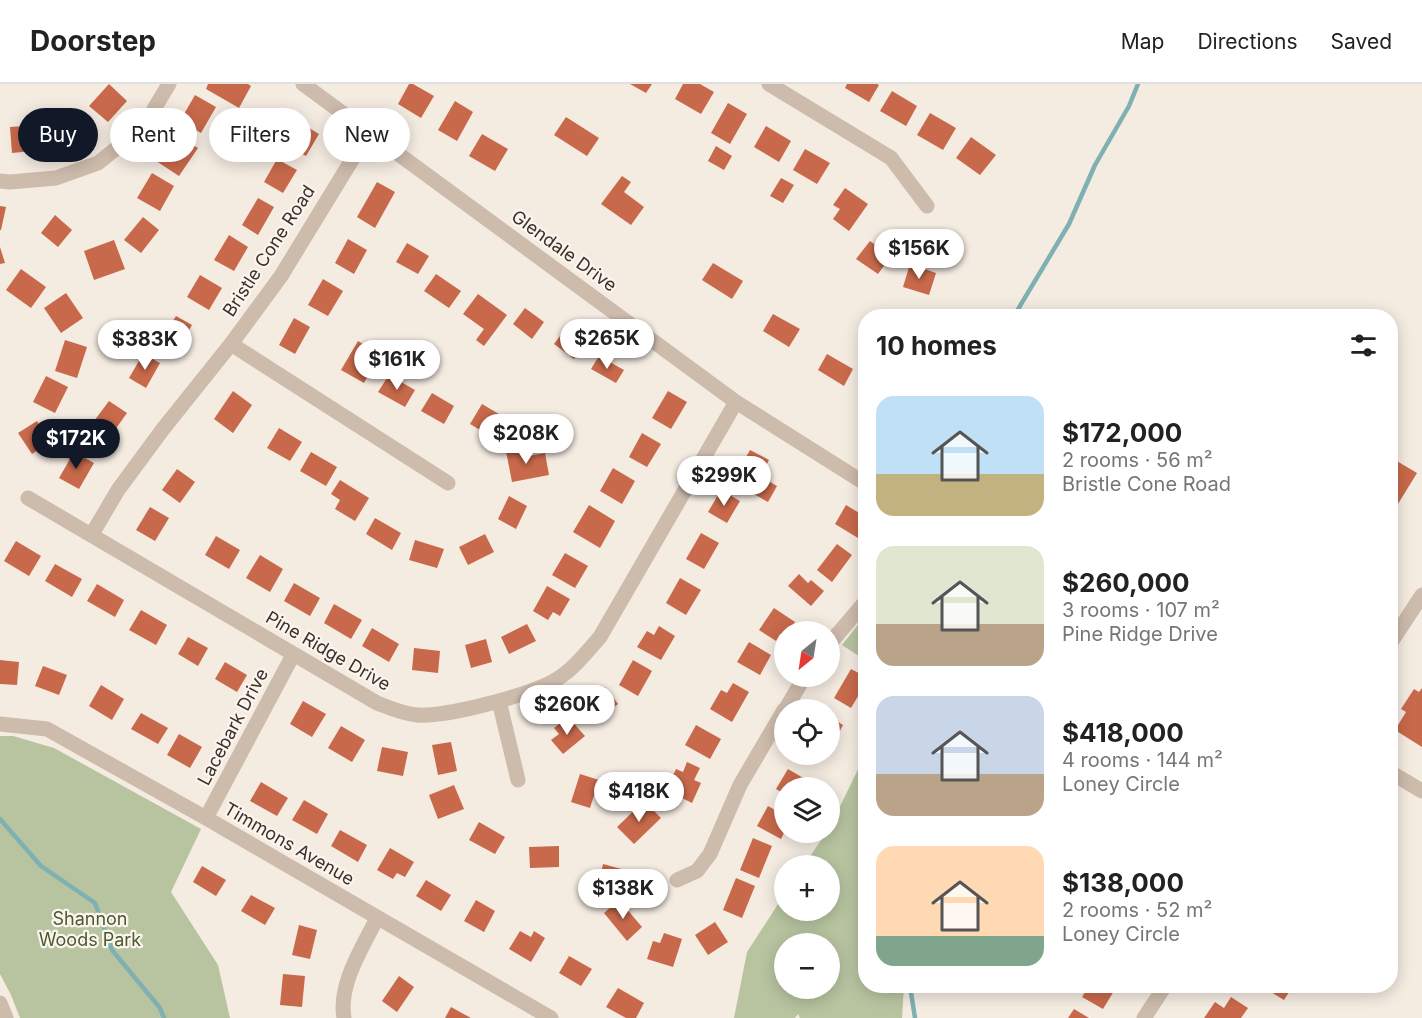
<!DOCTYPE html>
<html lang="en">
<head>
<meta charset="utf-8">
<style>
	:root { --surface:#fff; --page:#f6f6f6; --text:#222; --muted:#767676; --line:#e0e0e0; --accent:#111827 }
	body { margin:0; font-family:Inter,sans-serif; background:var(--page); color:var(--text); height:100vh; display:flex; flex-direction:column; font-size:22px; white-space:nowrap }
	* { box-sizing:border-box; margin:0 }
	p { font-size:20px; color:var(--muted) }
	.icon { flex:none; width:33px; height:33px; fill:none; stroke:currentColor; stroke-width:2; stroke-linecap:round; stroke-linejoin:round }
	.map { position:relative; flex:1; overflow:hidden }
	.sheet { position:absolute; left:858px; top:225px; width:540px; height:684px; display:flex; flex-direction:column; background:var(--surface); border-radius:24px; box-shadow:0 3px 15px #0003 }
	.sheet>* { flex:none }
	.hud { position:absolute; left:18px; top:24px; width:570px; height:54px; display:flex; gap:12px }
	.needle { width:39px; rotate:210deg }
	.buttons { position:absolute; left:774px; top:537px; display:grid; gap:12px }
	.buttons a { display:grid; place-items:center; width:66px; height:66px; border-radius:50%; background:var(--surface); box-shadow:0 3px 15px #0003; font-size:30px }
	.price { position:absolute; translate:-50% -51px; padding:0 14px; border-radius:21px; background:#fff; color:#222; font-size:20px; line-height:39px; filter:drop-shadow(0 2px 3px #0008) }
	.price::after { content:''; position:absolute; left:50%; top:36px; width:18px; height:14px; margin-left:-9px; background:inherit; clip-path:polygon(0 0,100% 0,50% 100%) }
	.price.selected { background:var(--accent); color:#fff }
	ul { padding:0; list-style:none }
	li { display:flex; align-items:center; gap:18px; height:150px; padding:0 18px }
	li span { display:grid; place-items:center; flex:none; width:168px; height:120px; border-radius:18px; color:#555 }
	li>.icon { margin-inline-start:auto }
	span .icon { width:72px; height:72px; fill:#fffc; stroke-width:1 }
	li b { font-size:26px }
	h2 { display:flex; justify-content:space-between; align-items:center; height:72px; padding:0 18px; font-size:26px }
	.pill { padding:0 21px; border-radius:27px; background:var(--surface); box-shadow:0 3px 15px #0003; font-size:21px; line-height:54px }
	.pill.selected { background:var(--accent); color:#fff }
	header { display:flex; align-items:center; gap:36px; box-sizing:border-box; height:84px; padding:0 30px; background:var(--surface); border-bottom:2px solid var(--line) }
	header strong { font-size:28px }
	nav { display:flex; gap:33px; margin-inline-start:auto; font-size:21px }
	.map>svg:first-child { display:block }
</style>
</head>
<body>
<header>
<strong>Doorstep</strong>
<nav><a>Map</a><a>Directions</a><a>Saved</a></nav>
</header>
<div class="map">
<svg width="1422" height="934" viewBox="0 0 1422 934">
	<rect width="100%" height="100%" fill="#f4ebe1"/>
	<path fill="#b8c4a0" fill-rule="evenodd" d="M865 532V576L842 561Z
		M0 652H13L54 664 201 745 171 808 218 881 230 934H20L11 911 0 890Z
		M865 671 866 902H904L902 934H800L798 930 795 934H734L747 868 784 811V826H830V782L804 781 826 749 830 748V743ZM784 860H830V904H784Z"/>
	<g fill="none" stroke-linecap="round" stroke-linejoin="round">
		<path stroke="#7fb0b2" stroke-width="4.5" d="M1014 232 1069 140 1095 81 1129 22 1138 0
			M0 735 41 782 95 819 112 866 160 924 164 934
			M910 902 915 934"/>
	</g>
	<path fill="#c8694b" d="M109 0 127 17 108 38 89 22Z
		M208 0H248L251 2 239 24 206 5Z
		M409 0H413L434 12 421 34 398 20Z
		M630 0H652L646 9Z
		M683 0H700L714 8 701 30 675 15Z
		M847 0H877L879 1 869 18 845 4Z
		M892 7 917 22 906 42 880 27Z
		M195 11 216 23 201 49 180 37Z
		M455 17 473 28 457 57 438 46Z
		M728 19 747 30 730 60 711 49Z
		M79 25 90 48 64 61 52 37Z
		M930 29 956 44 943 66 917 51Z
		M566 33 599 54 587 72 554 51Z
		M296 36 319 50 306 72 283 59Z
		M39 41 42 66 12 69 10 43Z
		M766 42 791 57 779 78 754 63Z
		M171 47 198 64 179 92 153 75Z
		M482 50 508 65 495 87 469 72Z
		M971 53 996 71 980 91 956 74Z
		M716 62 732 72 724 86 708 77Z
		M805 65 830 79 817 100 793 86Z
		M277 75 297 86 283 109 264 98Z
		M152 89 174 102 160 127 137 114Z
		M622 92 631 98 624 108 644 123 631 141 601 120Z
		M781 94 794 101 783 119 770 112Z
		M377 98 395 108 375 144 357 133Z
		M845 104 868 120 849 147 833 135 840 125 833 121Z
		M258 114 274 123 258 151 242 141Z
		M0 122 6 123 1 146H0Z
		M55 131 72 146 58 163 41 149Z
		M143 133 159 146 141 169 124 156Z
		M229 151 248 163 234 187 214 176Z
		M348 155 367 166 354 190 335 179Z
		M114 156 125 185 94 196 84 167Z
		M870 157 891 172 878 190 856 175Z
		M407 159 429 172 418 190 396 178Z
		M0 163 5 179 0 180Z
		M713 179 743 197 732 215 702 196Z
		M910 180 936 189 929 211 903 203Z
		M21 185 46 203 31 224 6 206Z
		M436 190 461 207 449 224 424 207Z
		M200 191 222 204 209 226 187 213Z
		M323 195 343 207 328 232 308 221Z
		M66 209 83 234 61 249 44 224Z
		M478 210 507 231 484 262 476 256 484 245 463 230Z
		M525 224 544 238 532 255 513 240Z
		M773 230 800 245 789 263 763 247Z
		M176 232 192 241 177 266 154 253 164 236 171 240Z
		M294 234 310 243 295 270 279 261Z
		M567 243 587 258 574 275 554 260Z
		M65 256 87 263 77 294 55 287Z
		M358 257 380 270 364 299 341 286Z
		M143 270 160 279 146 304 129 294Z
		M827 270 853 285 844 302 818 286Z
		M599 272 624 286 616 299 591 285Z
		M389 291 415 306 405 323 378 308Z
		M46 292 68 303 55 329 33 318Z
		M233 307 252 321 233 349 214 335Z
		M668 307 687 318 671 345 652 334Z
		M432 309 454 322 444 340 421 327Z
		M109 317 127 329 112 350 94 337Z
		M482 320 504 333 492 353 470 340Z
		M37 337 50 358 32 370 18 349Z
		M279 344 302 358 290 377 267 364Z
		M642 349 661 360 647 383 629 373Z
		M528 363 529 372 545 369 549 391 512 398 506 367Z
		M750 366 769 376 760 392 777 402 768 418 752 409 757 401 737 389Z
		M74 368 94 379 79 405 59 394Z
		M311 368 337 383 326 402 300 387Z
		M1390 373 1417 389 1390 433Z
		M613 384 635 397 622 420 600 407Z
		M177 385 195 398 180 419 162 406Z
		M340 396 369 414 355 437 335 425 340 416 331 410Z
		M721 406 740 417 727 439 708 428Z
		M509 412 527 422 516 445 498 435Z
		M589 421 615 437 600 464 573 448Z
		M846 421 866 433V453L863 457 835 440Z
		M150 423 169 434 155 457 136 446Z
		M375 434 401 449 392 466 366 450Z
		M701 449 719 459 704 485 686 475Z
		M485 450 494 468 468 481 459 463Z
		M216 452 240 466 229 485 205 471Z
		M415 456 444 465 437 484 409 476Z
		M16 457 41 472 29 492 4 477Z
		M837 460 852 471 832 498 817 486Z
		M565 469 588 482 575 504 552 491Z
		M260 471 283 485 270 508 246 494Z
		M55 480 82 495 72 513 45 497Z
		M799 490 808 499 811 496 824 507 811 522 788 502Z
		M680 494 701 506 686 531 666 519Z
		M294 499 320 514 310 532 284 517Z
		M97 500 124 516 115 533 87 517Z
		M547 502 570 515 560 532 553 528 548 536 533 527Z
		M334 520 362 536 351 555 324 539Z
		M774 524 795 538 789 548H784V552L780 550 776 557 759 546Z
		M141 526 167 541 156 561 129 546Z
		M527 540 536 557 509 570 501 553Z
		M659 542 675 552 661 576 637 563 647 547 654 551Z
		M372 544 399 560 389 578 362 562Z
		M188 553 208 564 198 582 178 570Z
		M486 555 492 578 471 584 465 561Z
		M749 558 771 571 760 591 737 578Z
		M414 564 440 567 438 589 412 586Z
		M0 576 19 578 17 601 0 600Z
		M633 576 652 587 638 612 619 601Z
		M225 578 247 591 237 608 215 595Z
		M43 582 67 591 59 611 35 602Z
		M851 585 866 593V599L851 624 834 614Z
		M733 599 749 608 732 638 710 625 721 606 727 609Z
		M101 601 124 615 112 636 89 622Z
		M605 603 618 620 597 636 584 620Z
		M1422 604V663L1395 646 1406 628 1401 625 1414 605 1419 608Z
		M303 617 326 630 312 653 290 640Z
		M141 629 168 644 158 660 131 645Z
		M568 633 585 652 563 670 551 656 559 650 554 644Z
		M830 633 843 641 832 662 830 661Z
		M696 641 721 655 710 675 685 661Z
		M341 642 365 656 352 678 328 664Z
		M179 650 202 663 190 684 167 671Z
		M451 658 457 687 438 691 432 661Z
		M382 663 408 668 403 692 377 687Z
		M687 678 700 684 694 696 701 699 692 719 666 706 676 685 683 688Z
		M788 685 817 702 816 704H784V710L776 705Z
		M580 690 599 696 590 724 571 718Z
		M261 698 288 714 277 732 250 717Z
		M454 701 464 725 438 735 429 711Z
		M304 716 328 730 317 750 292 736Z
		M644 717 661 734 634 760 617 743Z
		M768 722 784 731V749L781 755 757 742Z
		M479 738 505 753 495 770 469 756Z
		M340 746 367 761 358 778 331 762Z
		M753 754 772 762 759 794 740 786Z
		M559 762V783L530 784 529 763Z
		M390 764 414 778 405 793 397 789 393 795 377 786Z
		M603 780 625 786 619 808 598 803Z
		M202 782 226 796 216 812 193 798Z
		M736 794 755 802 742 834 723 826Z
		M426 796 451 811 441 827 416 812Z
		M251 811 275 824 265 841 241 827Z
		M476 816 495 827 484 848 464 837Z
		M619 816 642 843 627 857 604 829Z
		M715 838 728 858 708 871 695 851Z
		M299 841 317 846 310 875 292 871Z
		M520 847 531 853 534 847 545 854 531 878 509 865Z
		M664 849 682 855 673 883 647 875 653 857 660 859Z
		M569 872 592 885 581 902 559 889Z
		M283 890 305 892 302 923 280 921Z
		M399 892 414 903 397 928 382 917Z
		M1089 902H1117L1103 925 1082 913Z
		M1261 902H1293L1284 916Z
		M618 904 644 919 636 934H626L606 923Z
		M1231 913 1248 924 1241 934H1204L1215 918 1224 924Z
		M451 923 471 934H445Z
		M1074 925 1089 934H1068Z"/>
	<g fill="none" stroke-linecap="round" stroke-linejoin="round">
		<path stroke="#cdbbac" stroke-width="15" d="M303 0 736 318 866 400
			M769 0 891 74 927 122
			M0 97 10 98 56 94 98 79 144 42 169 0
			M231 260 448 399
			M28 414 377 619C390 624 403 630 417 631 447 633 520 613 548 600 570 590 584 571 600 553L736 318
			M92 450 118 406 163 345 231 260 281 192 369 48
			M830 559 866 517
			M1390 560 1422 511
			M499 617 518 696
			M785 626 805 592
			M0 640 47 645 206 734 551 934
			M1390 688 1422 707
			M206 734 293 571
			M677 796 697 787 710 770 740 701 784 626
			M0 919 6 934
			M344 934C338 900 363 863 377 834
			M1144 934 1165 902"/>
	</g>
	<g text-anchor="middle" stroke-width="4.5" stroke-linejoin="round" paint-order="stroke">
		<g font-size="18" fill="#3b302b" stroke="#fbf5ee">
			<text transform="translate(269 167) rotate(-57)" y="6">Bristle Cone Road</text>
			<text transform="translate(564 167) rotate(36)" y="6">Glendale Drive</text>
			<text transform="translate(328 567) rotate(30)" y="6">Pine Ridge Drive</text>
			<text transform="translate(233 643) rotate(-62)" y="6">Lacebark Drive</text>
			<text transform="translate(289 760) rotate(30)" y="6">Timmons Avenue</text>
		</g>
		<g font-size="18" fill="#4a5a2e" stroke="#fbf5ee">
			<text x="90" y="841">Shannon<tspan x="90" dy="21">Woods Park</tspan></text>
		</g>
	</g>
</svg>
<div class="buttons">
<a><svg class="needle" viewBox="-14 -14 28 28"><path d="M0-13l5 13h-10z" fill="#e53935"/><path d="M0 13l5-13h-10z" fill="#767676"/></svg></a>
<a><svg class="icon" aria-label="locate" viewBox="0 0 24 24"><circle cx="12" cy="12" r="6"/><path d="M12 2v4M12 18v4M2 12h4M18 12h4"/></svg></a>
<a><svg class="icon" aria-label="layers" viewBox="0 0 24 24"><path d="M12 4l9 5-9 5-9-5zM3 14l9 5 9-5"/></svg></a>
<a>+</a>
<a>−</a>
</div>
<b class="price" style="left:919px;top:196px">$156K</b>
<b class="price" style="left:607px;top:286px">$265K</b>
<b class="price" style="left:145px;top:287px">$383K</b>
<b class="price" style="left:397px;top:307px">$161K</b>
<b class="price" style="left:526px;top:381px">$208K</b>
<b class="price selected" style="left:76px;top:386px">$172K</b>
<b class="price" style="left:724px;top:423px">$299K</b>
<b class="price" style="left:567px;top:652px">$260K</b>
<b class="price" style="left:639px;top:739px">$418K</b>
<b class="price" style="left:623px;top:836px">$138K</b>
<div class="hud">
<a class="pill selected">Buy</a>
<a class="pill">Rent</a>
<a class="pill">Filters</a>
<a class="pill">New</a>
</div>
<section class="sheet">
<h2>10 homes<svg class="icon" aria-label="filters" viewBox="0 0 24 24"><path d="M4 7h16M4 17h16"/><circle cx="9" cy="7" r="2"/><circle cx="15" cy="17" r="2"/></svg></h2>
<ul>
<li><span style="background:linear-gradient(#bfe0f5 65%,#c2b280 0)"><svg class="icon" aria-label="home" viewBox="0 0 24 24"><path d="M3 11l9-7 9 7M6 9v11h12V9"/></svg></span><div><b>$172,000</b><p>2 rooms · 56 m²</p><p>Bristle Cone Road</p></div></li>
<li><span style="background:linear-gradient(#dfe7d0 65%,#b9a48a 0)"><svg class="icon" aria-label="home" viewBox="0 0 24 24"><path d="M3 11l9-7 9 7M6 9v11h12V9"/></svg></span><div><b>$260,000</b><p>3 rooms · 107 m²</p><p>Pine Ridge Drive</p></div></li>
<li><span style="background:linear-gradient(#c9d6e8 65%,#b9a48a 0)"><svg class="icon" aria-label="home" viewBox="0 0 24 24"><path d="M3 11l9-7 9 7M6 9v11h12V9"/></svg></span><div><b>$418,000</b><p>4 rooms · 144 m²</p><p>Loney Circle</p></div></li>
<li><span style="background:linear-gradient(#ffd9b3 75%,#7fa58c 0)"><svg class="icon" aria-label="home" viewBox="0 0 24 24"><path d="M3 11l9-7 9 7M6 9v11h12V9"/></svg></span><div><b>$138,000</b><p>2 rooms · 52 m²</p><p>Loney Circle</p></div></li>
</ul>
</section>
</div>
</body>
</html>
